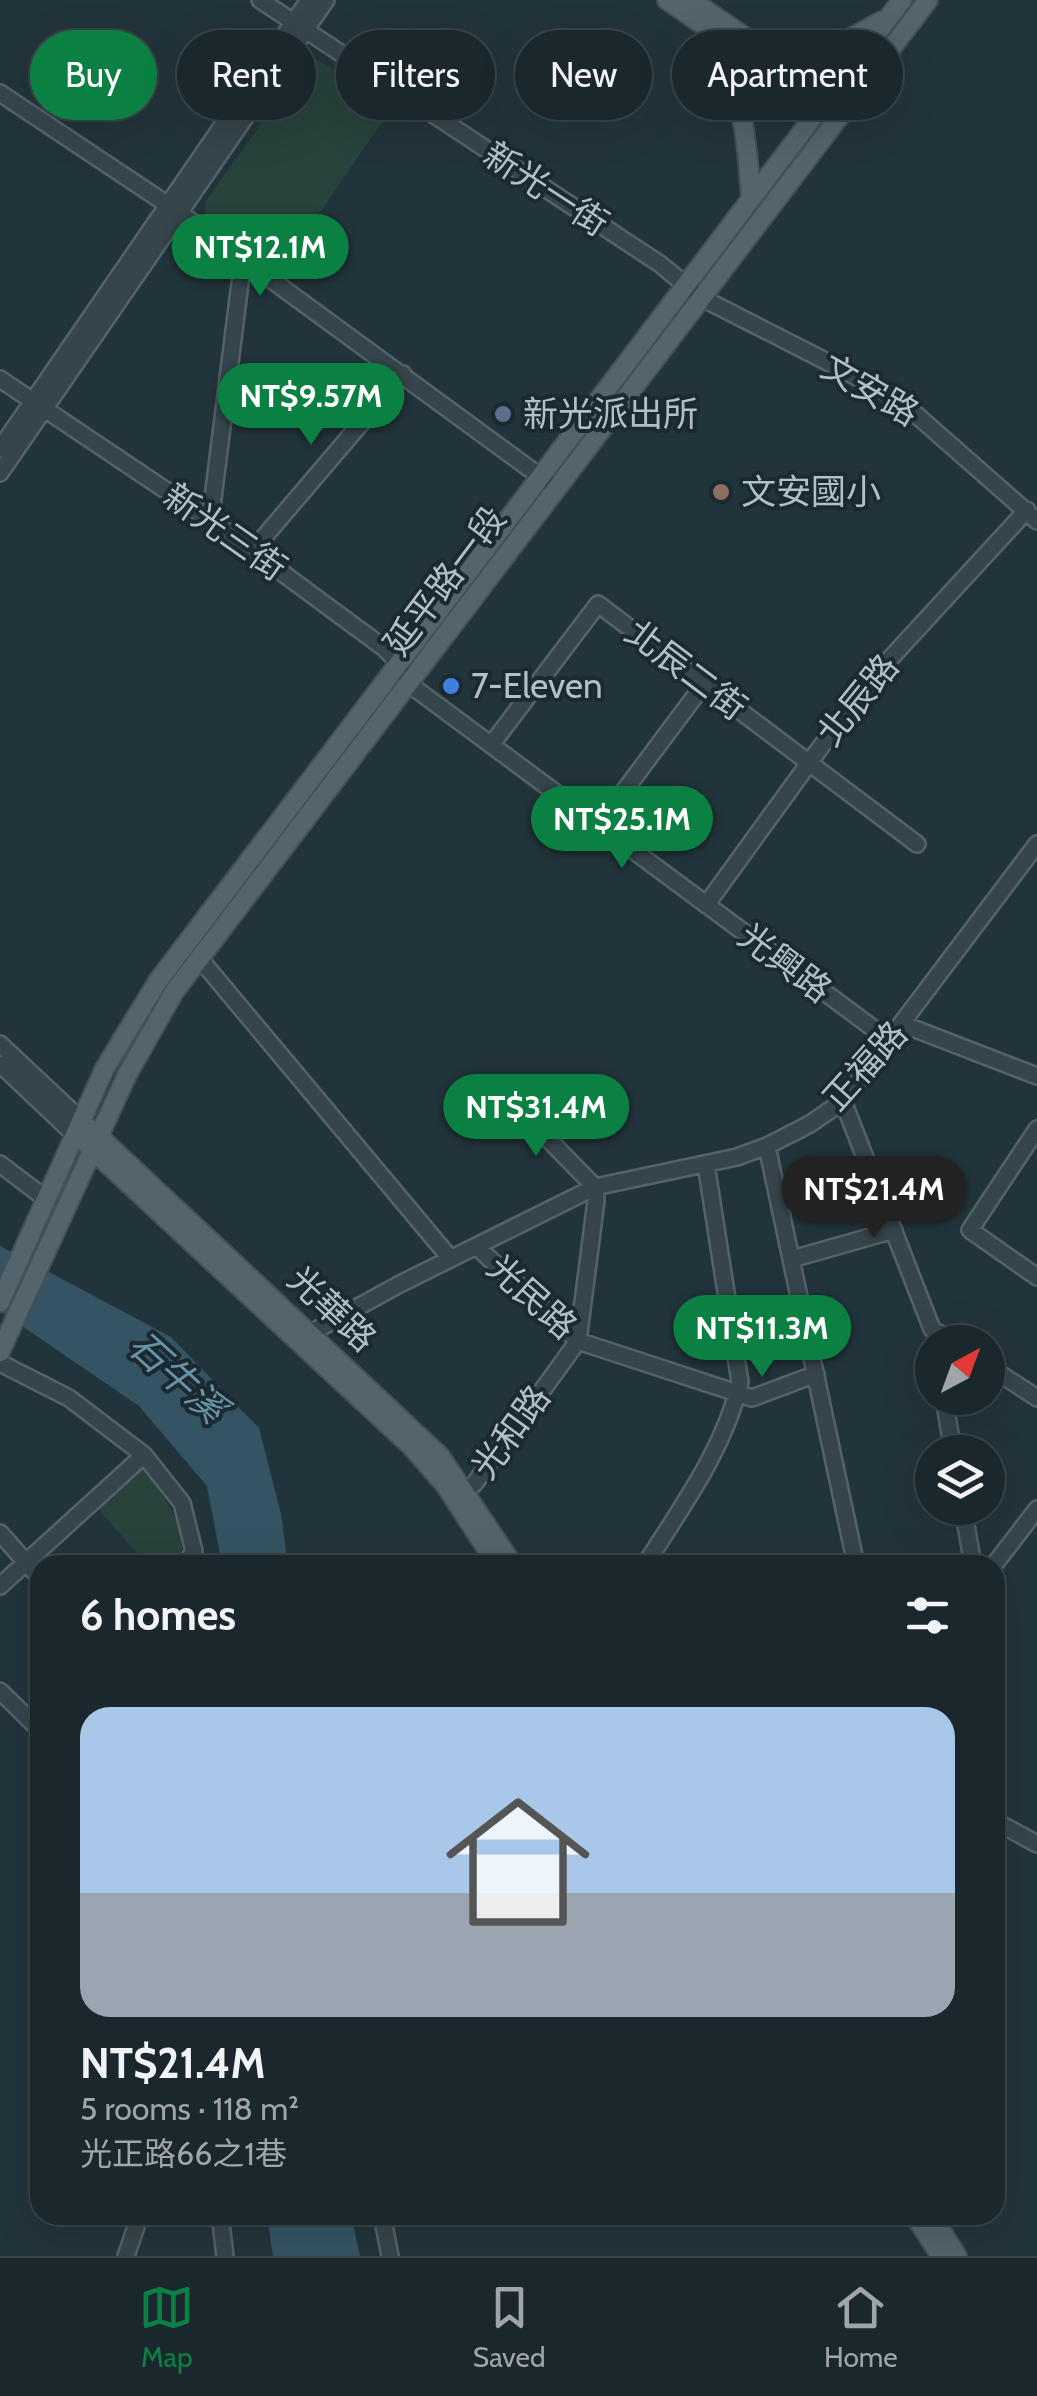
<!DOCTYPE html>
<html lang="en">
<head>
<meta charset="utf-8">
<style>
	:root { --surface:#1a272c; --page:#232f34; --text:#f1f3f6; --muted:#9fa5a9; --line:#384448; --accent:#0b8043 }
	body { margin:0; font-family:Cabin,"Noto Sans TC",sans-serif; background:var(--page); color:var(--text); height:100vh; display:flex; flex-direction:column; font-size:38px; white-space:nowrap }
	* { box-sizing:border-box; margin:0 }
	p { font-size:32px; color:var(--muted) }
	.icon { flex:none; width:55px; height:55px; fill:none; stroke:currentColor; stroke-width:2; stroke-linecap:round; stroke-linejoin:round }
	.map { position:relative; flex:1; overflow:hidden }
	.side { position:absolute; left:30px; top:1555px; width:975px; height:670px; display:flex; flex-direction:column; background:var(--surface); border-radius:30px; box-shadow:0 10px 40px #0002,0 0 0 2px var(--line) }
	.side>* { flex:none }
	.top-card { position:absolute; left:30px; top:30px; width:978px; height:90px; display:flex; gap:20px }
	.needle { width:65px; rotate:41deg }
	.fabs { position:absolute; left:915px; top:1325px; display:grid; gap:20px }
	.fabs a { display:grid; place-items:center; width:90px; height:90px; border-radius:50%; background:var(--surface); box-shadow:0 10px 40px #0002,0 0 0 2px var(--line); font-size:50px }
	.price { position:absolute; translate:-50% -85px; padding:0 22px; border-radius:35px; background:var(--accent); color:#fff; font-size:32px; line-height:65px; filter:drop-shadow(0 2px 5px #0008) }
	.price::after { content:''; position:absolute; left:50%; top:60px; width:30px; height:22px; margin-left:-15px; background:inherit; clip-path:polygon(0 0,100% 0,50% 100%) }
	.price.active { background:#222; color:#fff }
	ul { padding:0; list-style:none }
	li { display:grid; align-content:center; gap:20px; height:530px; padding:0 50px }
	li+li { border-top:2px solid var(--line) }
	li span { display:grid; place-items:center; height:310px; border-radius:30px; color:#555 }
	li>.icon { margin-inline-start:auto }
	span .icon { width:180px; height:180px; fill:#fffc; stroke-width:1 }
	li b { font-size:42px }
	h2 { display:flex; justify-content:space-between; align-items:center; height:120px; padding:0 50px; font-size:42px }
	.pill { padding:0 35px; border-radius:45px; background:var(--surface); box-shadow:0 10px 40px #0002,0 0 0 2px var(--line); font-size:35px; line-height:90px }
	.pill.active { background:var(--accent); color:#fff }
	.tabs { display:flex; justify-content:space-around; align-items:center; height:140px; border-top:2px solid var(--line); background:var(--surface); font-size:28px; color:var(--muted) }
	.tabs a { display:grid; justify-items:center; gap:5px }
	.tabs .active { color:var(--accent) }
	.map>svg:first-child { display:block }
</style>
</head>
<body>
<div class="map">
<svg width="1037" height="2256" viewBox="0 0 1037 2256">
	<rect width="100%" height="100%" fill="#22343b"/>
	<path fill="#28423c" d="M310 55 393 106 282 268 205 216V202Z
		M141 1466C162 1496 192 1526 179 1565H147L95 1505Z"/>
	<path fill="#355463" d="M0 1246 171 1337 259 1428 281 1514 288 1565H222L207 1486 139 1406 0 1311Z
		M267 2215H351L360 2256H273Z"/>
	<g fill="none" stroke-linecap="round" stroke-linejoin="round">
		<g stroke="#546269" stroke-width="20">
			<path id="minor" d="M260 0 660 264 700 297 896 397 1037 521
				M0 93 180 213 556 488
				M0 379 216 524 384 648 400 664 409 684 889 1040
				M0 449 309 0
				M0 473 326 0
				M206 517 212 506 241 275 246 262
				M253 550 403 374
				M491 745 598 604 917 844
				M598 826 704 684
				M706 905 865 686 1027 510
				M200 959 450 1258
				M902 1024 1037 1076
				M0 1044 82 1121
				M0 1064 76 1136
				M843 1101 932 1329 953 1342
				M1037 1129 970 1230 1037 1277
				M767 1146 856 1565
				M0 1164 46 1199
				M476 1246 578 1341 752 1398 816 1374
				M792 1259 894 1230
				M300 1339 398 1285 595 1187 737 1157 767 1146 810 1124 843 1101 1037 844
				M0 1363 69 1398 144 1455 182 1503 194 1551 185 1565
				M988 1366 1037 1398
				M944 1398 953 1452
				M458 1498 475 1483 578 1341 596 1201 595 1187 509 1099
				M963 1508 973 1565
				M0 1533 40 1578
				M645 1565C682 1506 724 1450 740 1382L706 1164
				M994 1565 1037 1509
				M0 1586 144 1455
				M0 1691 40 1730
				M995 1821 1037 1844
				M220 2215 225 2256
				M382 2215 390 2256
				M126 2256 140 2215"/>
		</g>
		<g stroke="#425057" stroke-width="22">
			<path id="major" d="M667 0 821 107H830
				M691 0 839 101
				M710 32C742 89 747 135 751 199
				M771 46C820 62 841 42 882 21
				M91 1129 440 1456 513 1565
				M87 1145 412 1447 446 1486 497 1565
				M0 1302 105 1068 158 981 902 0
				M0 1352 127 1075 174 992 928 0
				M914 2215 941 2256
				M931 2215 957 2256"/>
		</g>
		<use href="#minor" stroke="#36454c" stroke-width="15"/>
		<use href="#major" stroke="#54646c" stroke-width="18"/>
	</g>
	<circle fill="#5c6f8a" stroke="#1b2930" stroke-width="4" cx="503" cy="414" r="10"/>
	<circle fill="#8d6e63" stroke="#1b2930" stroke-width="4" cx="721" cy="492" r="10"/>
	<circle fill="#3f7fe0" stroke="#1b2930" stroke-width="4" cx="451" cy="686" r="10"/>
	<g text-anchor="middle" stroke-width="8" stroke-linejoin="round" paint-order="stroke">
		<g font-size="35" fill="#b1bfc7" stroke="#1b2930">
			<text transform="translate(546 189) rotate(33)" y="12">新光一街</text>
			<text transform="translate(870 390) rotate(30)" y="12">文安路</text>
			<text transform="translate(225 532) rotate(35)" y="12">新光三街</text>
			<text transform="translate(445 581) rotate(-53)" y="12">延平路一段</text>
			<text transform="translate(686 670) rotate(37)" y="12">北辰二街</text>
			<text transform="translate(858 700) rotate(-51)" y="12">北辰路</text>
			<text transform="translate(785 963) rotate(37)" y="12">光興路</text>
			<text transform="translate(865 1066) rotate(-48)" y="12">正福路</text>
			<text transform="translate(532 1297) rotate(42)" y="12">光民路</text>
			<text transform="translate(332 1309) rotate(43)" y="12">光華路</text>
			<text transform="translate(511 1432) rotate(-54)" y="12">光和路</text>
		</g>
		<g font-size="35" fill="#b1bfc7" stroke="#1b2930" text-anchor="start">
			<text x="523" y="426">新光派出所</text>
			<text x="741" y="504">文安國小</text>
			<text x="471" y="698">7-Eleven</text>
		</g>
		<g font-size="38" font-style="italic" fill="#6994a7" stroke="#1b2930">
			<text transform="translate(177 1377) rotate(42)" y="13">石牛溪</text>
		</g>
	</g>
</svg>
<div class="fabs">
<a><svg class="needle" viewBox="-14 -14 28 28"><path d="M0-13l5 13h-10z" fill="#e53935"/><path d="M0 13l5-13h-10z" fill="#9fa5a9"/></svg></a>
<a><svg class="icon" aria-label="layers" viewBox="0 0 24 24"><path d="M12 4l9 5-9 5-9-5zM3 14l9 5 9-5"/></svg></a>
</div>
<b class="price" style="left:260px;top:299px">NT$12.1M</b>
<b class="price" style="left:311px;top:448px">NT$9.57M</b>
<b class="price" style="left:622px;top:871px">NT$25.1M</b>
<b class="price" style="left:536px;top:1159px">NT$31.4M</b>
<b class="price active" style="left:874px;top:1241px">NT$21.4M</b>
<b class="price" style="left:762px;top:1380px">NT$11.3M</b>
<div class="top-card">
<a class="pill active">Buy</a>
<a class="pill">Rent</a>
<a class="pill">Filters</a>
<a class="pill">New</a>
<a class="pill">Apartment</a>
</div>
<section class="side">
<h2>6 homes<svg class="icon" aria-label="filters" viewBox="0 0 24 24"><path d="M4 7h16M4 17h16"/><circle cx="9" cy="7" r="2"/><circle cx="15" cy="17" r="2"/></svg></h2>
<ul>
<li><span style="background:linear-gradient(#a9c7e8 60%,#9aa5b1 0)"><svg class="icon" aria-label="home" viewBox="0 0 24 24"><path d="M3 11l9-7 9 7M6 9v11h12V9"/></svg></span><div><b>NT$21.4M</b><p>5 rooms · 118 m²</p><p>光正路66之1巷</p></div></li>
</ul>
</section>
</div>
<nav class="tabs">
<a class="active"><svg class="icon" aria-label="map" viewBox="0 0 24 24"><path d="M3 6l6-2 6 2 6-2v14l-6 2-6-2-6 2zM9 4v14M15 6v14"/></svg>Map</a>
<a><svg class="icon" aria-label="saved" viewBox="0 0 24 24"><path d="M7 4h10v16l-5-4-5 4z"/></svg>Saved</a>
<a><svg class="icon" aria-label="home" viewBox="0 0 24 24"><path d="M3 11l9-7 9 7M6 9v11h12V9"/></svg>Home</a>
</nav>
</body>
</html>
